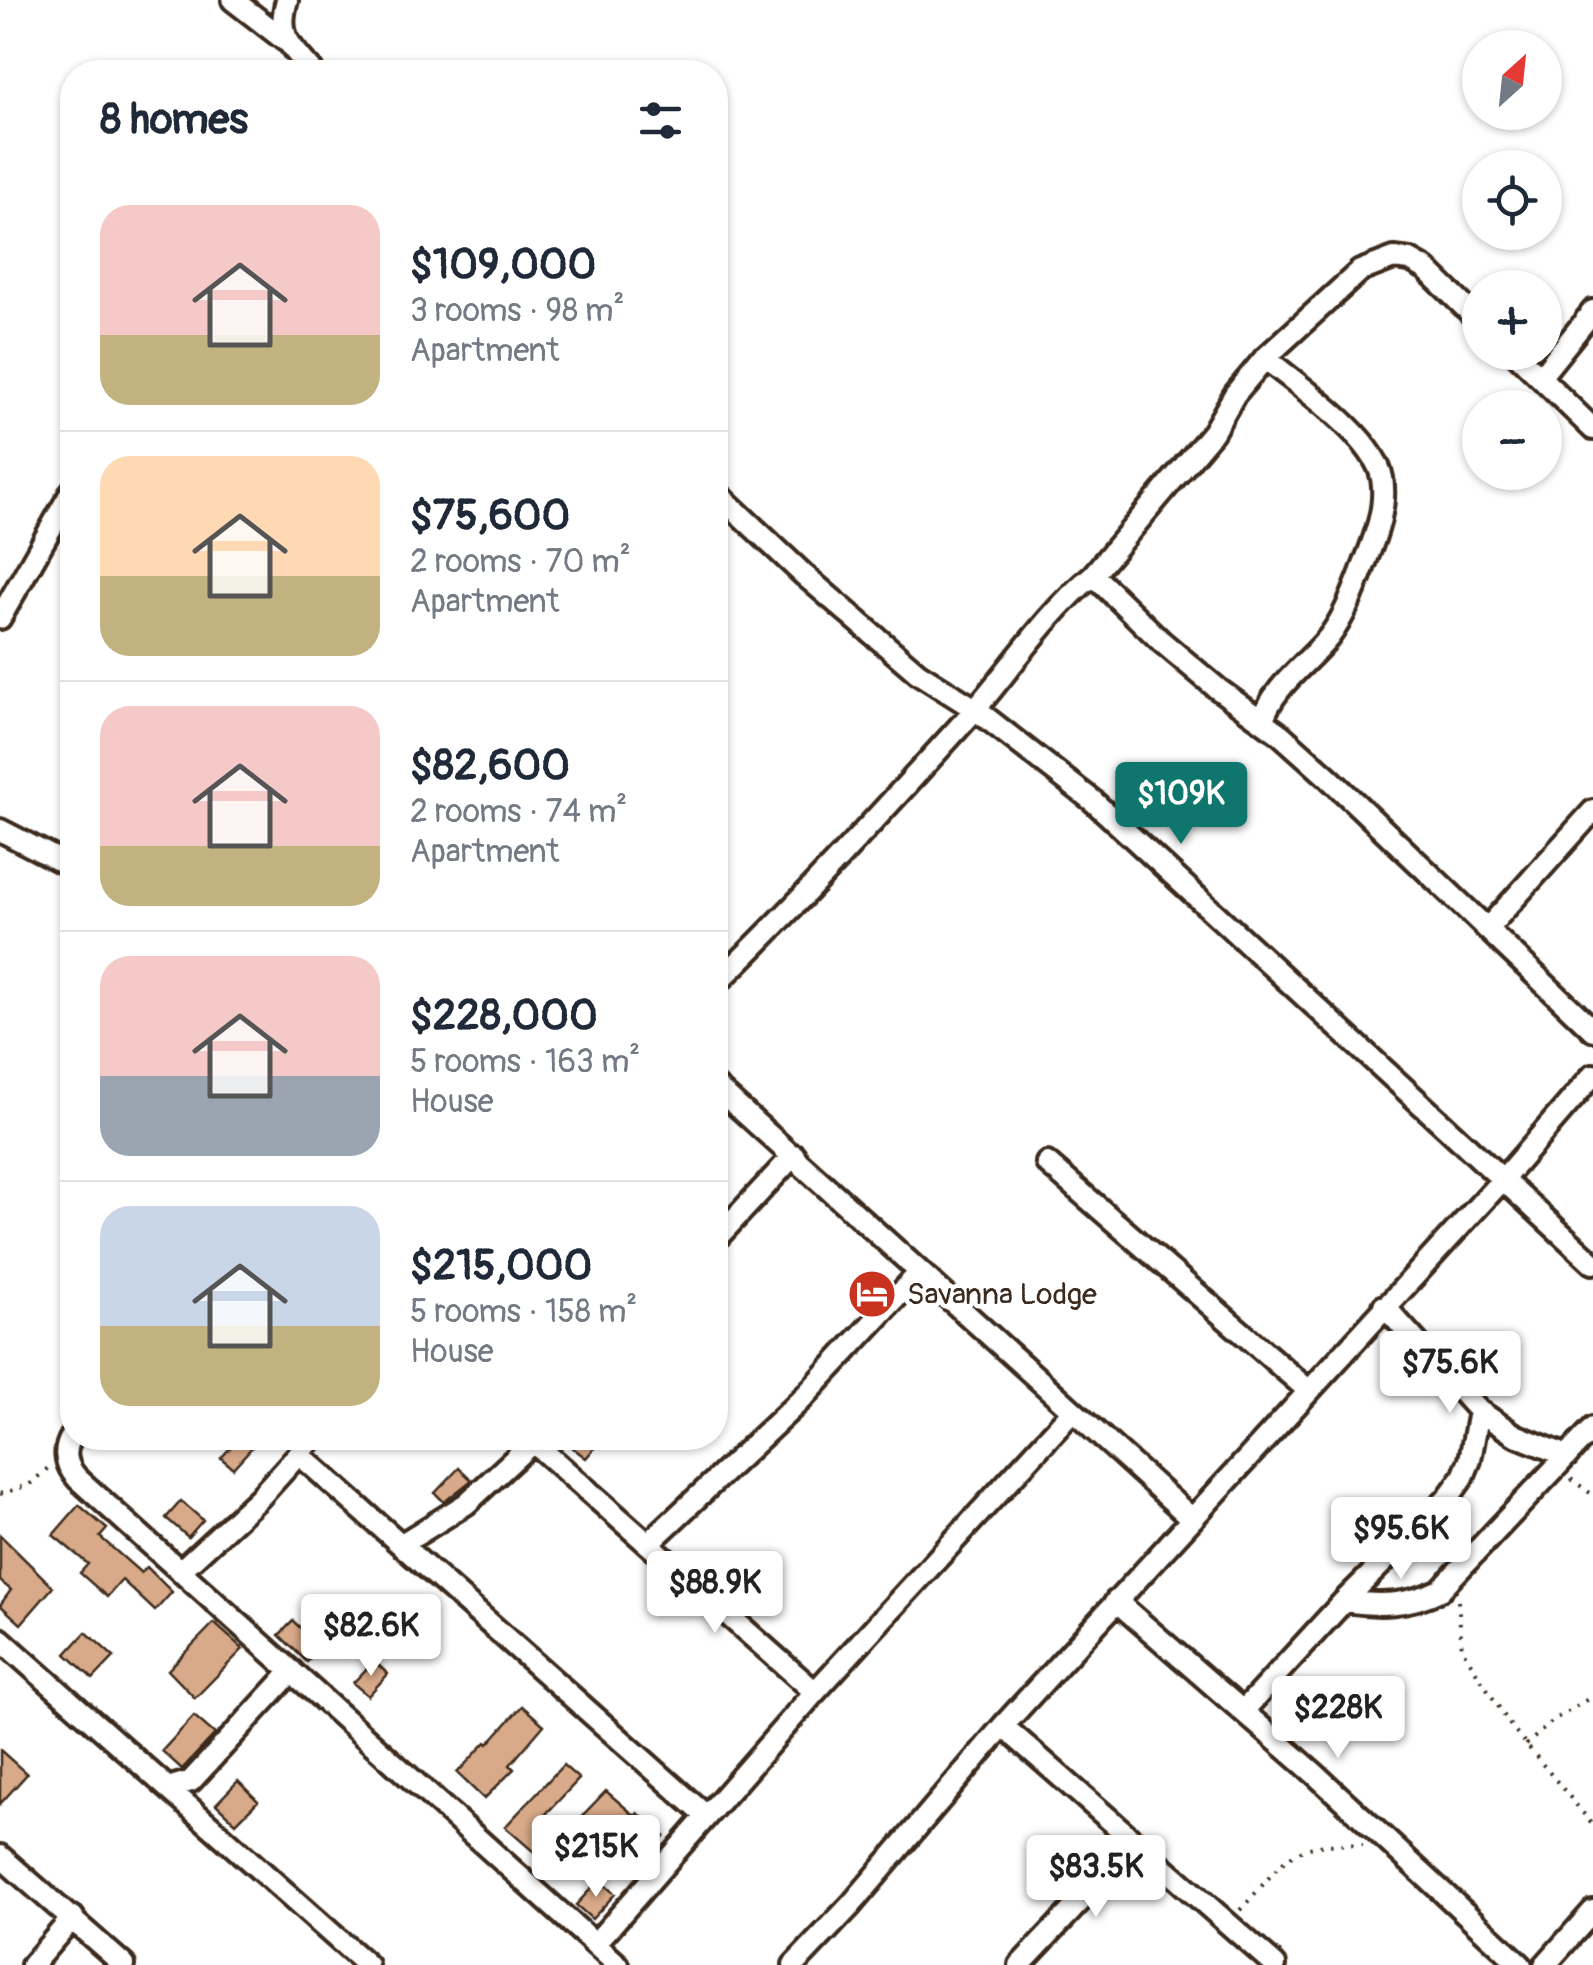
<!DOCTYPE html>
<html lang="en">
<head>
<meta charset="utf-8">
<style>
	:root { --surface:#fff; --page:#f2f2f3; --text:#1f2937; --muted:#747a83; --line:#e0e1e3; --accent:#0f766e }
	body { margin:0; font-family:Pangolin,sans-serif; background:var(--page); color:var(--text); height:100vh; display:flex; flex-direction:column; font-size:38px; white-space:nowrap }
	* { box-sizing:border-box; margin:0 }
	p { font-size:32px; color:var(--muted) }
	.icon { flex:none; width:55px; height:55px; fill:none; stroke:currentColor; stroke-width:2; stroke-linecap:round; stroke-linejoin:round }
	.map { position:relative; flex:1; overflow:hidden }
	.sheet { position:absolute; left:60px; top:60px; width:668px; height:1390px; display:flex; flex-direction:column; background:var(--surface); border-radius:40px; box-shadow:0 2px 8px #0004 }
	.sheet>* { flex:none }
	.needle { width:65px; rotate:27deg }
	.buttons { position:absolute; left:1462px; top:30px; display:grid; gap:20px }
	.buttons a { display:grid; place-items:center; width:100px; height:100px; border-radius:50%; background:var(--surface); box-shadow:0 2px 8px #0004; font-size:50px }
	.price { position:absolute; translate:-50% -85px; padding:0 22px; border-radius:10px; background:#fff; color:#222; font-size:32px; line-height:65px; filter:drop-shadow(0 2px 5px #0008) }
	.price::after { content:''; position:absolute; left:50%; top:60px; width:30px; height:22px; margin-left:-15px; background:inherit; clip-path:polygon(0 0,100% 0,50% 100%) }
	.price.selected { background:var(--accent); color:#fff }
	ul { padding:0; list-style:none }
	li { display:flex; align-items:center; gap:30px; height:250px; padding:0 40px }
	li+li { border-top:2px solid var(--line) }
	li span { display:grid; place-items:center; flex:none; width:280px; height:200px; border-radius:30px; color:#555 }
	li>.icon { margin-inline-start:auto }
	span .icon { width:120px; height:120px; fill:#fffc; stroke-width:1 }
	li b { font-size:42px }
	h2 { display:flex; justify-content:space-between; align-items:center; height:120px; padding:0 40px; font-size:42px }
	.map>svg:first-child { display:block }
</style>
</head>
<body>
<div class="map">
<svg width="1593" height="1965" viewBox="0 0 1593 1965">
	<rect width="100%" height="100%" fill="#fff"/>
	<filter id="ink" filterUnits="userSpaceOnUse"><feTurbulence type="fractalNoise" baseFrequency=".01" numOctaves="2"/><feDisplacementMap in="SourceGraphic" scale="20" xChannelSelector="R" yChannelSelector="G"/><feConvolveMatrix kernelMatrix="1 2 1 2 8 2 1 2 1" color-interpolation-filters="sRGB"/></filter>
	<g filter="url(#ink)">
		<path fill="#d8aa89" stroke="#3b2a1e" stroke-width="2.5" d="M239 1438H245L254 1445 233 1468 221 1458Z
			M560 1438H603L586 1458Z
			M459 1468 472 1480 444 1502 435 1493Z
			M181 1501 203 1520 188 1537 166 1518Z
			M79 1505 107 1529 100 1537 141 1573 147 1567 172 1592 155 1611 122 1580 107 1597 80 1573 88 1564 53 1535Z
			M0 1535 53 1587 21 1624 0 1605 11 1590 0 1581Z
			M293 1621 321 1647 307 1662 279 1635Z
			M214 1623 243 1649 195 1698 168 1670Z
			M86 1632 114 1657 93 1679 66 1654Z
			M374 1661 388 1674 368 1696 353 1683Z
			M522 1706 544 1725 510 1765 514 1769 484 1799 457 1773 486 1742 488 1744Z
			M194 1716 215 1734 182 1769 162 1751Z
			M0 1750 27 1774 0 1804Z
			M563 1765 579 1779 546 1814 558 1825 534 1852 505 1827Z
			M238 1781 258 1801 236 1823 216 1804Z
			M606 1791 635 1816 638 1813 664 1836 636 1866 582 1816Z
			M599 1880 615 1894 592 1919 576 1905Z"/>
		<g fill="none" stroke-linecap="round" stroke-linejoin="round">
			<g stroke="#3b2a1e" stroke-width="28">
				<path id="minor" d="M233 0 286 41
					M287 0C276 37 291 46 313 72
					M1514 352 1593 429
					M1541 376 1593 311
					M715 491 804 575 918 673 975 709 1093 801 1593 1263
					M1093 575 1162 642 1218 689 1280 734 1328 777 1593 1030
					M0 618 72 491
					M1263 721C1270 689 1309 662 1329 637 1346 615 1356 586 1366 560 1376 535 1387 506 1382 478 1374 436 1297 385 1265 358
					M0 830 72 867
					M1487 929 1593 811
					M715 985C804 899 888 805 972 713 1012 667 1046 614 1093 575L1213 432 1235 394 1265 358 1360 271 1394 258 1410 260 1426 269 1480 322
					M715 1086 1190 1517
					M1047 1163 1308 1390
					M715 1240 794 1155
					M1384 1306 1479 1411 1515 1435 1567 1456
					M72 1436C62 1452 66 1466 78 1479L618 1965
					M533 1442 815 1692
					M299 1454 705 1815
					M650 1542 804 1397 920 1272
					M402 1544 466 1504 537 1438
					M180 1571 259 1498 313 1438
					M1116 1601 1315 1774 1521 1965
					M1344 1601C1379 1606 1408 1606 1440 1590L1593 1428
					M0 1639 367 1965
					M1243 1711 1344 1601 1447 1499 1463 1477 1470 1460 1479 1411
					M1003 1726 1275 1965
					M168 1788 191 1781 292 1671
					M0 1856 124 1965
					M595 1944 815 1692 1071 1413
					M32 1965 73 1917
					M794 1965 851 1905 1003 1726 1504 1178 1593 1075
					M1020 1965 1136 1842
					M1545 1965 1593 1911"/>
			</g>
			<path stroke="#3b2a1e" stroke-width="4" stroke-dasharray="2.5 8" stroke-linecap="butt" d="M1571 1479 1593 1495
				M0 1494 29 1485 48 1468
				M1458 1601 1462 1649 1510 1725 1593 1825
				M1526 1745 1555 1719 1593 1696
				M1240 1910C1289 1859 1284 1841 1363 1845"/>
			<use href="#minor" stroke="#fff" stroke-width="20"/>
		</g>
	</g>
	<defs>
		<g id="hotel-disc" transform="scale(2.5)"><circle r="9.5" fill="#c8321e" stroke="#fff"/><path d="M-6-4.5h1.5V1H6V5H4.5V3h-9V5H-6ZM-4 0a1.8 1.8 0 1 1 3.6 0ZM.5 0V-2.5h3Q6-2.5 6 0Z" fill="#fff"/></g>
	</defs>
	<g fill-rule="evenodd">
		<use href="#hotel-disc" x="872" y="1294"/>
	</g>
	<g text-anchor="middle" stroke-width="9" stroke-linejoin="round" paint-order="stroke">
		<g font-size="30" fill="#3b2a1e" stroke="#fff" text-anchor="start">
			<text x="907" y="1304">Savanna Lodge</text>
		</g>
	</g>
</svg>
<div class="buttons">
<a><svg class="needle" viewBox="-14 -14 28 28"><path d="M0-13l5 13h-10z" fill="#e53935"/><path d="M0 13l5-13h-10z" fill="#747a83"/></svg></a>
<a><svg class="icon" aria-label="locate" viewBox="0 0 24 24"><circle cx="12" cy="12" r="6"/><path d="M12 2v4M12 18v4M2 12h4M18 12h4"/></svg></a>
<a>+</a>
<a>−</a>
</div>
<b class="price selected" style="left:1181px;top:847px">$109K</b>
<b class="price" style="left:1450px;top:1416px">$75.6K</b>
<b class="price" style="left:1401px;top:1582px">$95.6K</b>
<b class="price" style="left:715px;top:1636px">$88.9K</b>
<b class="price" style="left:371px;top:1679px">$82.6K</b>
<b class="price" style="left:1338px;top:1761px">$228K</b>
<b class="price" style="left:596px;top:1900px">$215K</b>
<b class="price" style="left:1096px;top:1920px">$83.5K</b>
<section class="sheet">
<h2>8 homes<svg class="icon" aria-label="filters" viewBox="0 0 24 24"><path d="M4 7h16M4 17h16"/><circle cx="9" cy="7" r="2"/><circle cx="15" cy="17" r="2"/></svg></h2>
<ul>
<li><span style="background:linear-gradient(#f6c9c9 65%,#c2b280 0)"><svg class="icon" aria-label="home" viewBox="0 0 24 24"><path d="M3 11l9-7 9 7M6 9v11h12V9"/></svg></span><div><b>$109,000</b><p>3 rooms · 98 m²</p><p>Apartment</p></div></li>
<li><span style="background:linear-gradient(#ffd9b3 60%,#c2b280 0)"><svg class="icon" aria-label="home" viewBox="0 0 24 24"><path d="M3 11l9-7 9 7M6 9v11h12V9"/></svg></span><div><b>$75,600</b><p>2 rooms · 70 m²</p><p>Apartment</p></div></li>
<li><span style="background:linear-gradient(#f6c9c9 70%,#c2b280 0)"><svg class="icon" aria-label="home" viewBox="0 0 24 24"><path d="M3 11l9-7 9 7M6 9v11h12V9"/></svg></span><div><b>$82,600</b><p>2 rooms · 74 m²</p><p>Apartment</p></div></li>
<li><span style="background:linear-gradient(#f6c9c9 60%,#9aa5b1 0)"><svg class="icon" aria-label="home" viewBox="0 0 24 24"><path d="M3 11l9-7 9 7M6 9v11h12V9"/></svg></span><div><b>$228,000</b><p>5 rooms · 163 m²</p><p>House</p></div></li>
<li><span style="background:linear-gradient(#c9d6e8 60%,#c2b280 0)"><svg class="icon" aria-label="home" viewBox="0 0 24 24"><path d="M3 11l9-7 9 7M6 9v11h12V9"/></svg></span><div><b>$215,000</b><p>5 rooms · 158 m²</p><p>House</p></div></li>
</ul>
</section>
</div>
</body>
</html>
